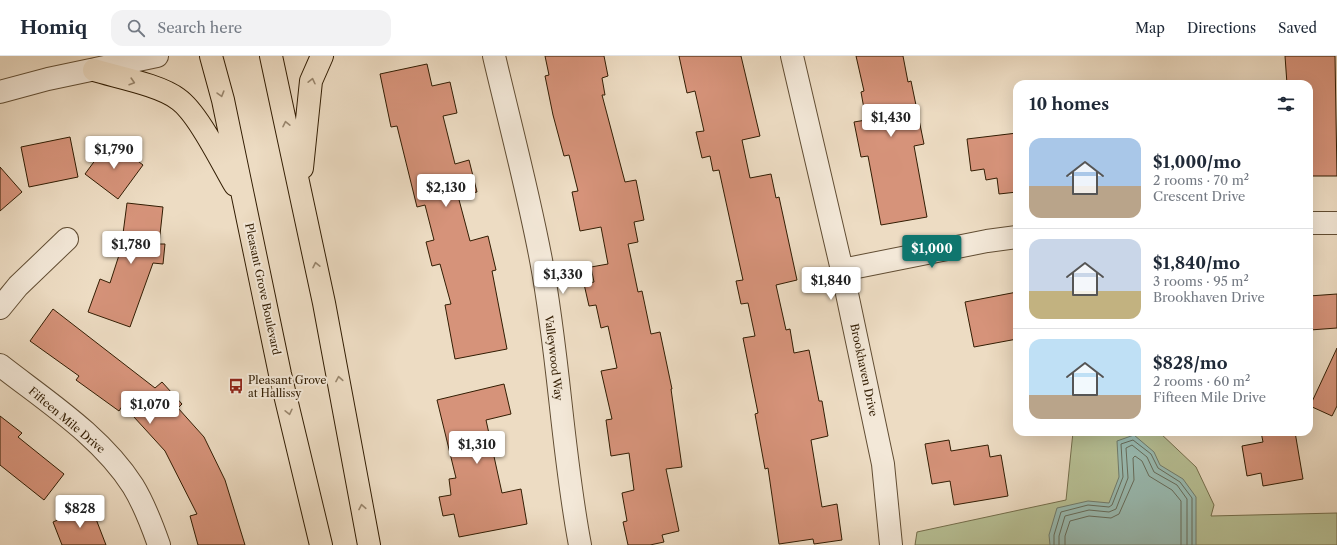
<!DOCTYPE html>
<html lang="en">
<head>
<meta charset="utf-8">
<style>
	:root { --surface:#fff; --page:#f2f2f3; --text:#1f2937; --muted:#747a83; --line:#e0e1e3; --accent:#0f766e }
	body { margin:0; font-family:"Libre Caslon Text",serif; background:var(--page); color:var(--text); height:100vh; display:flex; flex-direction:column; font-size:15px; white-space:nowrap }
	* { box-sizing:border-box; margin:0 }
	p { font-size:13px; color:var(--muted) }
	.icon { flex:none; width:22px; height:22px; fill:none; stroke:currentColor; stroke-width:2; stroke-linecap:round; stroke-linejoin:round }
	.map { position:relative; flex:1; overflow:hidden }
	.panel { position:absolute; left:1013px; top:24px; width:300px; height:356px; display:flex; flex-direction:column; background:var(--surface); border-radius:12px; box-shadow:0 4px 16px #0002 }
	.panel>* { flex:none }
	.price { position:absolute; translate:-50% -34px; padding:0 9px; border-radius:4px; background:#fff; color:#222; font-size:13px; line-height:26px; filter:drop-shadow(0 1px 2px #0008) }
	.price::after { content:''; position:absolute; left:50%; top:24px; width:12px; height:9px; margin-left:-6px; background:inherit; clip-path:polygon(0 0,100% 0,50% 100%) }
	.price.active { background:var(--accent); color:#fff }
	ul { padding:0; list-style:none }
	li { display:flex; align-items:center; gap:12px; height:100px; padding:0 16px }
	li+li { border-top:1px solid var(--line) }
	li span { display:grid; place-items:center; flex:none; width:112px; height:80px; border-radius:12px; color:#555 }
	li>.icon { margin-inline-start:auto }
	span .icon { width:48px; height:48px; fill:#fffc; stroke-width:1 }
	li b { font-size:17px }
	h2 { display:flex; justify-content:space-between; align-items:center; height:48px; padding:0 16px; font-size:17px }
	header { display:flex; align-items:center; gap:24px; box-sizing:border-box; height:56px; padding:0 20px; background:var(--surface); border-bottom:1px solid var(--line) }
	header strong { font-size:19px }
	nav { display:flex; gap:22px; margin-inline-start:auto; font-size:14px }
	.search { width:280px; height:36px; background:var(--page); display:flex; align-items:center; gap:10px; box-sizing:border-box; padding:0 14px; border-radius:12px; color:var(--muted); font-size:15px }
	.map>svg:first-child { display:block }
</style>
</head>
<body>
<header>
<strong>Homiq</strong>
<div class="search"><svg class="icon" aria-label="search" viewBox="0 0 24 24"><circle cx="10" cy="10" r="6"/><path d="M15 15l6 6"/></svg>Search here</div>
<nav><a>Map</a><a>Directions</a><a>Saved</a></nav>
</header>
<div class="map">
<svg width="1337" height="489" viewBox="0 0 1337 489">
	<rect width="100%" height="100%" fill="#eddcc3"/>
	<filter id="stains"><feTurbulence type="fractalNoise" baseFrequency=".005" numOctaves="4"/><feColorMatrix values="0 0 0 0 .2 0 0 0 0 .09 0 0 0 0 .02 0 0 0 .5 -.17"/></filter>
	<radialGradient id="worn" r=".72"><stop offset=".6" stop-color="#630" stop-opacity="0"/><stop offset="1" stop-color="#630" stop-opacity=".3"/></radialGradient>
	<path fill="#b7c095" stroke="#746e4c" d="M1073 376H1159L1196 411 1214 449 1211 460 1337 457V489H915L917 476 1066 444Z"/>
	<path fill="#99bcb3" stroke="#707c6d" d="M1134 379 1154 396 1160 409 1183 423 1196 441V489H1050L1049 479 1057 452 1088 445 1109 447 1119 421 1117 385Z"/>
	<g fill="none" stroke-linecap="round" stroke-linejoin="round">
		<path stroke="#666c5b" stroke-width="1" d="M1054 489V479L1061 456 1088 449 1109 451 1112 449 1123 421 1121 388 1133 384 1151 398 1158 412 1180 426 1192 442V489
			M1059 489V480L1065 460 1089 454 1109 456 1116 453 1128 422 1126 392 1132 389 1147 401 1154 416 1177 429 1187 443V489
			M1065 489V480L1070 465 1089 460 1111 462 1119 458 1134 424 1133 402 1135 400 1142 405 1149 420 1172 434 1181 445V489"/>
	</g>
	<path fill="#d6937a" stroke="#321d03" d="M545 0H604L608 20 602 22 605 39H602L625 126 636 124 644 164 634 166 638 186 628 188 638 236 642 235 651 278 660 276 672 333H671L682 411 666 413 679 475 662 479 664 486 650 489H628L623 466 627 465 622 437 634 434 629 397 611 400 606 364 612 363 601 315 617 312 608 270 601 272 596 249 589 250 584 228 594 226 591 211 608 208 601 171 580 175 572 136 578 135 569 99 564 100 553 59 545 20 549 19Z
		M679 0H741L760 80 742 84 750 122 771 118 776 142 779 141 797 224 776 229 786 274 790 273 794 297 809 294 819 345H822L828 380 811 384 822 451 837 448 842 484 814 488 813 483 779 488 768 412 765 413 755 358 758 357 743 282 755 280 748 247 741 248 736 225 743 224 719 114 713 115 710 100 702 102 696 76 704 75 695 35 687 37Z
		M856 0H903L908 26 911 25 924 88 914 90 927 161 881 169 868 100 861 101 854 66 866 64 861 36 864 35Z
		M1285 0H1335L1337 120H1309V28H1287Z
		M427 8 432 30 450 26 457 57 443 60 455 108 469 104 477 136 458 140 470 185 488 180 496 214 492 215 507 293 455 303 445 249 451 248 440 208 432 210 426 186 434 184 425 149 417 151 397 70 391 71 380 18Z
		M1017 77V136L999 138 997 122 986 124 984 113 971 115 967 83Z
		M70 81 78 121 29 131 21 91Z
		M110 84 143 109 118 143 85 118Z
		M0 111 22 136 0 155Z
		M127 147 163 151 159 188H165L163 208 153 207 130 271 88 256 100 223 110 227 121 193Z
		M1017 236V283L974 291 965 246Z
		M1337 238V272L1310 274 1309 240Z
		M53 253 155 332 162 326 182 348 178 352 204 381 225 424 245 489H198L190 460 197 458 165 395 123 349 119 355 76 324 79 320 30 285Z
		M1337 292V350L1332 360 1310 350Z
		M504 328 511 358 486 364 502 437 521 433 527 468 459 481 454 458 443 460 439 441 451 439 449 423 456 422 437 344Z
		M0 360 22 377 18 381 64 418 44 444 0 409Z
		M1261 376H1295L1303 423 1263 430 1261 417 1247 420 1242 390 1263 386Z
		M949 384 951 395 988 389 990 401 1001 399 1008 440 954 449 950 425 932 428 925 388Z
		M91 450 106 489H62L53 466Z"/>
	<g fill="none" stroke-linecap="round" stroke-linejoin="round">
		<g stroke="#614d33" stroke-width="24">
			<path id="minor" d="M494 0C510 68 528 135 541 204 559 298 562 395 580 489
				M792 0 842 214 883 408 891 489
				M1309 167H1337
				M842 214 987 185 1017 181
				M0 252 18 230 67 183
				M0 309C46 345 101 380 133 430 144 448 152 469 159 489"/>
		</g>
		<g stroke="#614d33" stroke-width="24">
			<path id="tertiary" d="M0 36 48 23 157 0"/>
		</g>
		<g stroke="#321d03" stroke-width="24">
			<path id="primary" d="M211 0 223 44 280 318 321 489
				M271 0 324 247 369 489
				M94 14C117 21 160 29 178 43 198 57 222 107 235 129
				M302 112 311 25 322 0"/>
		</g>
		<use href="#minor" stroke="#f3e8d8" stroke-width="22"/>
		<use href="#tertiary" stroke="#f3e8d8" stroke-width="22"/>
		<use href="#primary" stroke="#eddcc3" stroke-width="22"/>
	</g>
	<defs><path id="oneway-chevron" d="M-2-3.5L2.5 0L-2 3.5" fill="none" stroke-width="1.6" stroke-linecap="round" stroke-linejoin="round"/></defs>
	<g stroke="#99866d">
		<use href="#oneway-chevron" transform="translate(312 25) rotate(-77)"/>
		<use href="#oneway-chevron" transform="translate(132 26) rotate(17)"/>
		<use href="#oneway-chevron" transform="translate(221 38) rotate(74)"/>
		<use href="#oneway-chevron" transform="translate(286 68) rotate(-102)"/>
		<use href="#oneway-chevron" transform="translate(316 209) rotate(-102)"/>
		<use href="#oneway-chevron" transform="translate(339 323) rotate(-100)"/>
		<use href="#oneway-chevron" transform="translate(289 356) rotate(77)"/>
		<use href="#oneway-chevron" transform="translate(362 451) rotate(-101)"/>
	</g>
	<defs>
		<g id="bus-bare" transform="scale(1.2)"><path d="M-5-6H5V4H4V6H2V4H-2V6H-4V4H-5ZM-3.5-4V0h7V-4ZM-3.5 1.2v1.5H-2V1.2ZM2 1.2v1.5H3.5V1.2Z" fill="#8f2418" stroke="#f3e8d8" stroke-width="2.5" paint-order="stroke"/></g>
	</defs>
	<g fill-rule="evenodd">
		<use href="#bus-bare" x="236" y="330"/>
	</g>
	<g text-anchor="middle" stroke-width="4" stroke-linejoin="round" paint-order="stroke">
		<g font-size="11" fill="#321d03" stroke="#f3e8d8">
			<text transform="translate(263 233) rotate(78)" y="4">Pleasant Grove Boulevard</text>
			<text transform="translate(554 302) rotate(83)" y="4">Valleywood Way</text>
			<text transform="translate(864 314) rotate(78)" y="4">Brookhaven Drive</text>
			<text transform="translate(67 364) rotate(40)" y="4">Fifteen Mile Drive</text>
		</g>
		<g font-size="11" fill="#321d03" stroke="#f3e8d8" text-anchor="start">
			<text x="248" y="328">Pleasant Grove<tspan x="248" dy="13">at Hallissy</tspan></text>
		</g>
	</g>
	<rect width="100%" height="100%" filter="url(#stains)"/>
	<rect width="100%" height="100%" fill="url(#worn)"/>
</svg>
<b class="price" style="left:891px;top:82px">$1,430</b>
<b class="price" style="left:114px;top:114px">$1,790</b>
<b class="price" style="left:446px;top:152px">$2,130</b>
<b class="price" style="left:131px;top:209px">$1,780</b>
<b class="price active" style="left:932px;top:213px">$1,000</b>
<b class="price" style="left:563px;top:239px">$1,330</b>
<b class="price" style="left:831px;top:245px">$1,840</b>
<b class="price" style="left:150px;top:369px">$1,070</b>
<b class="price" style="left:477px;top:409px">$1,310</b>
<b class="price" style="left:80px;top:473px">$828</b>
<section class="panel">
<h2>10 homes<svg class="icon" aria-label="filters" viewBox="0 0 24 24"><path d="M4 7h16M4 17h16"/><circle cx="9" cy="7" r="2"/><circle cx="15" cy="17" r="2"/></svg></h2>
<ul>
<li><span style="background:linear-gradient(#a9c7e8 60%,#b9a48a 0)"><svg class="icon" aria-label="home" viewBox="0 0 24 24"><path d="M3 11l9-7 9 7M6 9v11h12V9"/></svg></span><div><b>$1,000/mo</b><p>2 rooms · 70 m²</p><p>Crescent Drive</p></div></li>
<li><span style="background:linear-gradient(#c9d6e8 65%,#c2b280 0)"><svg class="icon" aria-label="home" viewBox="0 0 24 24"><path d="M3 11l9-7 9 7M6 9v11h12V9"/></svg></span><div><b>$1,840/mo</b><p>3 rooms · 95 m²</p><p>Brookhaven Drive</p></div></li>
<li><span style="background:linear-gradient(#bfe0f5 70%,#b9a48a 0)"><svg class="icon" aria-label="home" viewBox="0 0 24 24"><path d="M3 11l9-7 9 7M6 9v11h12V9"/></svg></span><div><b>$828/mo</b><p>2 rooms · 60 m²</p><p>Fifteen Mile Drive</p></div></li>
</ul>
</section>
</div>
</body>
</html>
